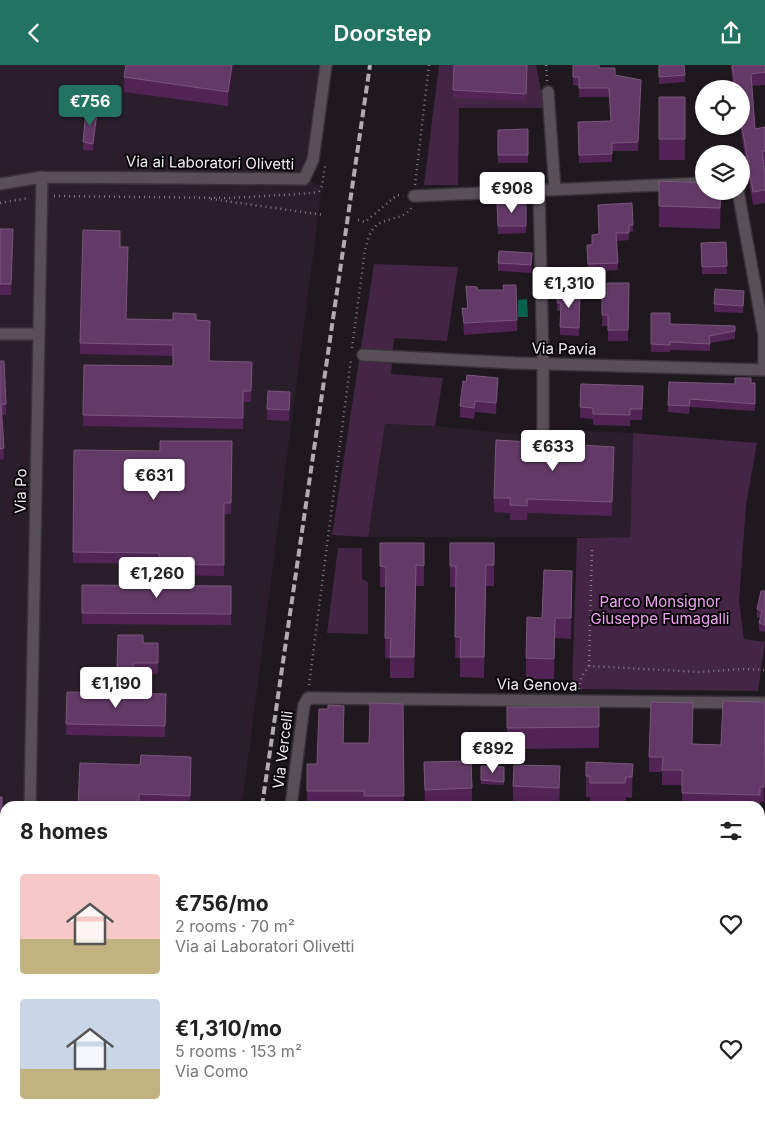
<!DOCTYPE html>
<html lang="en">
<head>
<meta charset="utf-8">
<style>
	:root { --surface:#fff; --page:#f2f2f2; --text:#222; --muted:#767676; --accent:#227361 }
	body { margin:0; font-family:Inter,sans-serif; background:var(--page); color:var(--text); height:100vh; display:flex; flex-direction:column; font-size:19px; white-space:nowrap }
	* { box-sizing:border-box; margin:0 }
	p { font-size:16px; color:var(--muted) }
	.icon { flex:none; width:28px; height:28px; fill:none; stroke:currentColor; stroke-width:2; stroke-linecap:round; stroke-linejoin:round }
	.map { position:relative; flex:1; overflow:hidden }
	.details { position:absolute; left:0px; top:736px; width:765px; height:321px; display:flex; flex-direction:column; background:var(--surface); border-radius:15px 15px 0 0; box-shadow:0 1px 4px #0004 }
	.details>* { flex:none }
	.tools { position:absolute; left:695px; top:15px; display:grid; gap:10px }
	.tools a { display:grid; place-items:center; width:55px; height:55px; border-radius:50%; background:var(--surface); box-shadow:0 1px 4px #0004; font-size:25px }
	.price { position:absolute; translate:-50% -42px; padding:0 11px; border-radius:5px; background:#fff; color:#222; font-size:16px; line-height:32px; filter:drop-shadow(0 1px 2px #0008) }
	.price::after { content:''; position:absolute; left:50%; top:30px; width:15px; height:11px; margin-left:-8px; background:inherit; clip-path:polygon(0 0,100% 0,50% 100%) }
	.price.active { background:var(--accent); color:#fff }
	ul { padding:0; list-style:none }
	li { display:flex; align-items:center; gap:15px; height:125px; padding:0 20px }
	li span { display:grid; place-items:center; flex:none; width:140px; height:100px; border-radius:5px; color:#555 }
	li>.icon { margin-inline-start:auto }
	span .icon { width:60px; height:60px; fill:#fffc; stroke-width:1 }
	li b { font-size:21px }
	h2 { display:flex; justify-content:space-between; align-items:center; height:60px; padding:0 20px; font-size:21px }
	header { display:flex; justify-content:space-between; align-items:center; height:65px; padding:0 20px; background:var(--accent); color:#fff; font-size:22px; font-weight:600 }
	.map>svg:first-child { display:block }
</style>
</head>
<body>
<header><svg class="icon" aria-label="back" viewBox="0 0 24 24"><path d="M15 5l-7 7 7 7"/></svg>Doorstep<svg class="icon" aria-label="share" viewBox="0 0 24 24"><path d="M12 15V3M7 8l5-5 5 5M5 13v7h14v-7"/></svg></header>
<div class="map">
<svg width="765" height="1057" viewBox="0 0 765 1057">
	<rect width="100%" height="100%" fill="#1f181f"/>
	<path fill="#2a1e2b" d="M0 0H326L304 114 322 121 242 741H5V967H0Z
		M385 359 435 361 552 373 554 364 633 368 630 472H368Z"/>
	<path fill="#442546" d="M439 0H536L544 43H459L458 120H424Z
		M374 199 458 202 447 276 394 273 391 309 443 313 435 361 385 359 368 472 332 470Z
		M633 368 757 378 746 440 739 536 744 574 765 577 758 626 572 624 577 473 630 472Z
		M338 483H362V514L368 517V569L327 568Z
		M237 1052H518L519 1057H237Z"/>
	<path fill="#036350" d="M527 234 528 252H518V235Z"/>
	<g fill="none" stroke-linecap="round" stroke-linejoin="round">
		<g stroke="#383338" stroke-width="14">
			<path id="minor" d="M548 27 555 125
				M0 119 42 112 304 114 313 95 326 0
				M539 125 543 299V367
				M738 126 764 270V305
				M414 131 704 118
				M0 269H39
				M363 290 515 298 765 305
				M30 741 42 112
				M291 741 304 640 308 633 765 638
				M760 758H765
				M760 844H765
				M0 866H5
				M760 976 765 975
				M528 1052 529 1057
				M657 1052 658 1057
				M18 1057V1052"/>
		</g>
		<path stroke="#837d83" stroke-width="2.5" stroke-dasharray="1 4" stroke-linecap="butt" d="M546 0 547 16
			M415 120 429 0
			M54 131 232 133 312 128 319 126 322 121 325 101
			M211 134 324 150
			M0 138 29 133
			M358 155 365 157 397 130 403 131
			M352 283 365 185C367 178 369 168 374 163 384 151 404 156 411 143
			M589 601 592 481
			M309 620 351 294
			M579 624 581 613 589 601 700 607 742 604 765 605
			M760 888 765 857
			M760 901H765"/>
		<use href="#minor" stroke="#584f58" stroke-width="11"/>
		<path stroke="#b2acb2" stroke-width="4" stroke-dasharray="8 4" stroke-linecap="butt" d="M262 741 370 0
			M210 1057 211 1052"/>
	</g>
	<path fill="#522456" d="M234 0 228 41 124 27V12Z
		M454 0H528L526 36 453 33Z
		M573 0 599 3 615 10 641 23 638 86H612V97L579 98 578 57 611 56 609 32H579V21L573 20Z
		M659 0 685 10V17L659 19Z
		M731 0H765V20L752 21 755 64 765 62V99H764L765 107V138L753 140 740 61H741V24H734L731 5Z
		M659 32H685V95H659Z
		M97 55 93 86 83 85V77Z
		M528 64V98H498V65Z
		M497 138H526V168L498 169Z
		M721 139 720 164 659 162V141Z
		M598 147 633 160V167H629V175L617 176 618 205 588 207 587 180H592L599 169Z
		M0 164 13 175 11 230H0Z
		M726 177 727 209H702L701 178Z
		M120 182 126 254 196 255 210 296 252 297 251 337H243V364L83 361 84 300 173 301V291L80 289V278Z
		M532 195 531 208 498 206V198Z
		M629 218 628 276H608V261H602V232H607Z
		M503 220 517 255V266L464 270 462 243 467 244 466 221 478 225H503Z
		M558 226H580L579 271 560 270V246H557Z
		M744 234 743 248 714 247V239Z
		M651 248 670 259 735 261V274L710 278V286L670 285V287H651Z
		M0 296 6 339V350H2L4 394 0 395Z
		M466 317 498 324 496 349 475 347 474 354 460 352V341Z
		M755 318V346L690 342 689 349 668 347V340L735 319Z
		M581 319 643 332 642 355H630V361L593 360V354L580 353Z
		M290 327 289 356 267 355V344Z
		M232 376 231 449H224V511L159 510V499L73 498 74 385 160 386Z
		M614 397 612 451 527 448V455H510V448L494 447V433Z
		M380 478H424V521H416L414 613H390V594L385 593 386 522H380Z
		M450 478H494V521H486L484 613 460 612V593H455L456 522H450Z
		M82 520 231 521V560L82 559Z
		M572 526 571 574 555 573 554 614H526V593L542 553Z
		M765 526V567L759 566V558L761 553 757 552V544Z
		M118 570 143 578H158V609H134L133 614H117Z
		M67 627 166 629 165 672 66 670Z
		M765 637 764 737H760V741H682V720H662V707H649V692L692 679 721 680Z
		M403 639 404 741H364V738L307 739V699H317L344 653 343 678H369Z
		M507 642H599V683L507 684Z
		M191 692 190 741 139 740 140 700Z
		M424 697 472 723V741H425Z
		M586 697 633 699 632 733 626 732 625 739H590V732H586Z
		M481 701 504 702V720L481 719Z
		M513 721 560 722 559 741H513Z
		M0 732H2V790H0Z
		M760 988 765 989V1030L760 1031Z
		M47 1052H99V1057H47Z"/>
	<path fill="#361639" d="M232 0H234L228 41V27Z
		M641 15V23L638 86V77Z
		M97 47V55L93 86V79Z
		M721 126V139L720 164V143Z
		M498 313V324L496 349V338Z
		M614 382V397L612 451V437Z
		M572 506V526L571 574V553Z
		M555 553V573L554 614V594Z"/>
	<path fill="#633a67" stroke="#7a567c" d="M126 0H232L228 27 124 12Z
		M454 0H527L526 29 453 25Z
		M573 0H599V3H615V10L641 15 638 77 612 78V89L579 90 578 57 611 56 609 23H579V12H573Z
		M659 0H684L685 10 659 12Z
		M732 0H765V7L751 9 755 64 765 62V86H762L765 107V125L753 127 741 55V24H736Z
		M659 32H685V74H659Z
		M86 46 97 47 93 79 83 77Z
		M528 64V90H498V65Z
		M659 116 704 118V126H721L720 143 659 141Z
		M497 138H526V161H498Z
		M632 138 633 160H629V168H616L618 198 588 199 587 180H592V170L599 169 598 140Z
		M0 164H13L11 219H0Z
		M83 165 120 166V182H128L126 254 173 255V248L196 249V255L210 256 209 296 252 297 251 326H243V353L83 350 84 300 173 301V280L80 278Z
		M726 177 727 201 702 202 701 178Z
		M499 186 532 188 531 200 498 198Z
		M607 218H629L628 265H608V250H602V232H607Z
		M503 220H516L517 255 464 258 462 243 468 244 466 221 477 222 478 225H504Z
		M715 224 744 226 743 241 714 239Z
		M558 226H580L579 263 560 262 561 238H557Z
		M651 248H670V259L735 261V266L709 271 710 279 670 277V280L651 279Z
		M0 296H4L6 339H1L4 383 0 384Z
		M467 310 498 313 496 338 475 336 474 343 460 341 463 316 466 317Z
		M735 313H751V318H755V339L690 334 689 341 668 340 669 317 735 319Z
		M581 319 643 321 642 344H630V350L593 349V343L580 342Z
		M268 326 290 327 289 345 267 344Z
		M496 375 614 382 612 437 527 434V441L510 440V433H494Z
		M160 376H232L231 438H224V500L159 499V488L73 487 74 385 160 386Z
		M380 478H424V501L416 500 414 592H390L391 573H385L386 502 380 501Z
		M450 478H494V500H486L484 592H460L461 572H455L456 501H450Z
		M544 505 572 506 571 553H555L554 594 526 593 527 552 542 553Z
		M82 520 231 521V549L82 548Z
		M761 526H765V560L759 558 762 546 757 544Z
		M118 570H143V578H158V598H134L133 603H117Z
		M67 627 166 629 165 661 66 659Z
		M723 636 765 637 764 722H760V730L682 728V705H662L663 692H649L651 637 693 638 692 679 721 680Z
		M370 638 403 639 404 731H364V726H307V699H317L319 644H328V640L344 641 343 678H369Z
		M507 642H599V662L507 663Z
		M141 690 191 692 190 731 139 729V741H78L80 698 140 700Z
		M471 696 472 723 425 725 424 697Z
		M586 697 633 699 632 712H626L625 718H590V711H586Z
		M514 700 560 701 559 723 513 721Z
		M481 701 504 702V717L481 715Z
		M0 732H2V779H0Z
		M765 987V1019H760V988Z
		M765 1051V1057H743V1055Z
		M344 1052H412V1057H344Z
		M494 1052H514L515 1057H494Z
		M558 1052H640L641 1057H558Z"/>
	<g text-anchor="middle" stroke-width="4" stroke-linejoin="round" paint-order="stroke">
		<g font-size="15" fill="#f2edf2" stroke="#070507">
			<text transform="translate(210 98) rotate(1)" y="5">Via ai Laboratori Olivetti</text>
			<text transform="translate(564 284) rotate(1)" y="5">Via Pavia</text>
			<text transform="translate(21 426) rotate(-89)" y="5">Via Po</text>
			<text transform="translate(537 620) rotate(1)" y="5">Via Genova</text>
			<text transform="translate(283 685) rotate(-83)" y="5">Via Vercelli</text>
		</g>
		<g font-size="15" fill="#efa3f3" stroke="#070507">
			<text x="660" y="542">Parco Monsignor<tspan x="660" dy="17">Giuseppe Fumagalli</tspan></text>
		</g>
	</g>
</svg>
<div class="tools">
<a><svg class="icon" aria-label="locate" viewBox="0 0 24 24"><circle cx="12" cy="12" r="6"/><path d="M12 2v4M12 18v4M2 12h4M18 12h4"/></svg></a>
<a><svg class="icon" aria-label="layers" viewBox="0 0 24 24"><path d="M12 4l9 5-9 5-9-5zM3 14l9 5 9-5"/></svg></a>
</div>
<b class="price active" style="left:90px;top:62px">€756</b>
<b class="price" style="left:512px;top:149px">€908</b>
<b class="price" style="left:569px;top:244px">€1,310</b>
<b class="price" style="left:553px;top:407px">€633</b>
<b class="price" style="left:154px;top:436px">€631</b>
<b class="price" style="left:157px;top:534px">€1,260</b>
<b class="price" style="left:116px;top:644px">€1,190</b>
<b class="price" style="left:493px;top:709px">€892</b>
<section class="details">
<h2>8 homes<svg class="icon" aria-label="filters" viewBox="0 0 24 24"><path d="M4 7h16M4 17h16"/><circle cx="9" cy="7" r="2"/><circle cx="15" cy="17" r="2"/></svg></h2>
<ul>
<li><span style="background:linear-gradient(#f6c9c9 65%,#c2b280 0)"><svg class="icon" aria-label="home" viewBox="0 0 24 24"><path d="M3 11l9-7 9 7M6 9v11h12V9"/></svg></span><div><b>€756/mo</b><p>2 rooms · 70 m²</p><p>Via ai Laboratori Olivetti</p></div><svg class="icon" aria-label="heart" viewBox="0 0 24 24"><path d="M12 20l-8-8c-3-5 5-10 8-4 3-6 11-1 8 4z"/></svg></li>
<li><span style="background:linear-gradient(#c9d6e8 70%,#c2b280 0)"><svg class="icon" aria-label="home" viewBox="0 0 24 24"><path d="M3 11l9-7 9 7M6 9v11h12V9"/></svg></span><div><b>€1,310/mo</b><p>5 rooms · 153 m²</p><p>Via Como</p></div><svg class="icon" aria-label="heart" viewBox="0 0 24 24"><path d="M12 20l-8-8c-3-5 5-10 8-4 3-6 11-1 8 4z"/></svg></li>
</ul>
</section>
</div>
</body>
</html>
